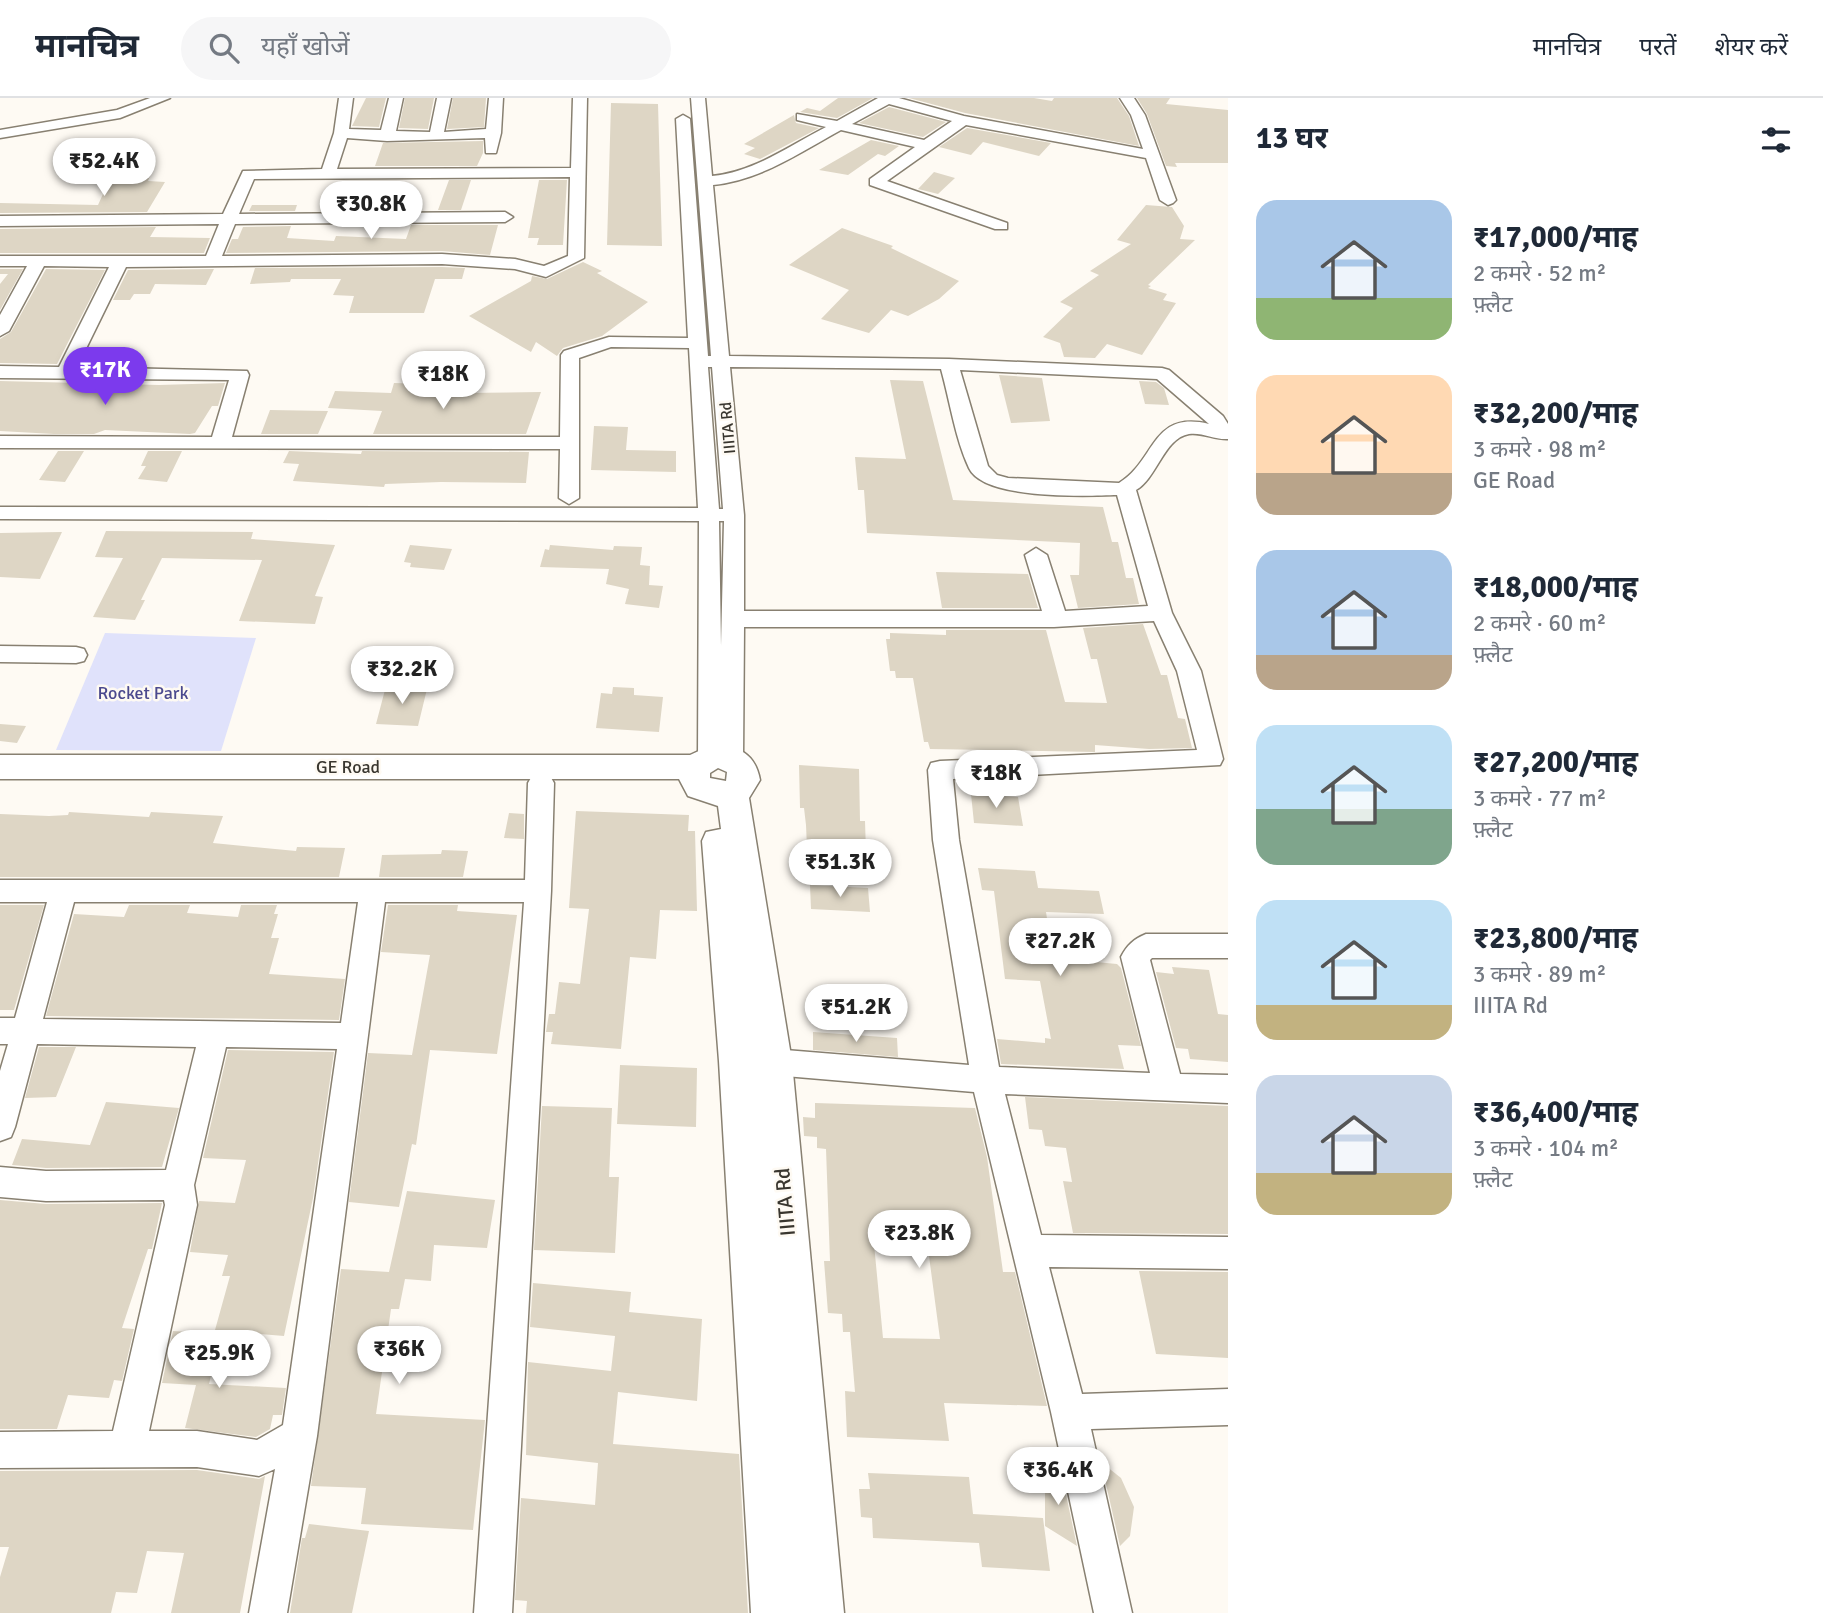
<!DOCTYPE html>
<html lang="hi">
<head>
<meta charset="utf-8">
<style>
	:root { --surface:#fff; --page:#f6f6f7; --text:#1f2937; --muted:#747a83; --line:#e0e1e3; --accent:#7c3aed }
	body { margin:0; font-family:Signika,"Noto Sans Devanagari",sans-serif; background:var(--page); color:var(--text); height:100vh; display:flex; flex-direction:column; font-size:26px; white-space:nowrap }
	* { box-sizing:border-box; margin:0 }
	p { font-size:23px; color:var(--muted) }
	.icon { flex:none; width:38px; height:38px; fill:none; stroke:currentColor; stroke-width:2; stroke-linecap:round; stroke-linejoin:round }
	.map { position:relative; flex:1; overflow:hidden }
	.details { display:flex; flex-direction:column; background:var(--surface); width:595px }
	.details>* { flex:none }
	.price { position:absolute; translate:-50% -60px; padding:0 16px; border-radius:24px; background:#fff; color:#222; font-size:23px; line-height:46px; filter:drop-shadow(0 2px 4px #0008) }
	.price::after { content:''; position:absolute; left:50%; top:42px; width:21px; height:16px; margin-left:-10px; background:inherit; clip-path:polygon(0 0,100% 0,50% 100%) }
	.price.selected { background:var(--accent); color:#fff }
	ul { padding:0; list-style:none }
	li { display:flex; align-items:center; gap:21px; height:175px; padding:0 28px }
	li span { display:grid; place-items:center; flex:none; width:196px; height:140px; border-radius:21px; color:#555 }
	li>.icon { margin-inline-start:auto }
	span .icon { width:84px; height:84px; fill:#fffc; stroke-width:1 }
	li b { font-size:30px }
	h2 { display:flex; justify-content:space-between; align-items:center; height:84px; padding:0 28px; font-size:30px }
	header { display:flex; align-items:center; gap:42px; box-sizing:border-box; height:98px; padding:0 35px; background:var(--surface); border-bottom:2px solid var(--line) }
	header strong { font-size:33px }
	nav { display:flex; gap:38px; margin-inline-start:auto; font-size:24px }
	.search { width:490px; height:63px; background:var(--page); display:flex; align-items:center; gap:18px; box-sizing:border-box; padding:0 24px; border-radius:38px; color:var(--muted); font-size:26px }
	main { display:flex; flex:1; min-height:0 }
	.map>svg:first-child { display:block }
</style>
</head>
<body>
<header>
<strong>मानचित्र</strong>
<div class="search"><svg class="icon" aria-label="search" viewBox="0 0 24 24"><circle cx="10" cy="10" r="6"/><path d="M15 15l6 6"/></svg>यहाँ खोजें</div>
<nav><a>मानचित्र</a><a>परतें</a><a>शेयर करें</a></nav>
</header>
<main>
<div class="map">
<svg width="1228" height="1515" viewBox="0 0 1228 1515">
	<rect width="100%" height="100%" fill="#fefaf3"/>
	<path fill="#e0e2fb" d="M105 535 256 540 221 653 56 652Z"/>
	<path fill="#ded6c5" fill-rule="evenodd" d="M366 0H386L379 29 352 28Z
		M405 0H434L428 31 399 30Z
		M453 0H486L484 29 447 31Z
		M838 0H873L837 20 800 14 807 10 820 13Z
		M909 0H1034L1052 3 1054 0H1117L1129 18 1139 48 965 15Z
		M1137 0H1170L1166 6 1228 12V65H1175L1177 69 1166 68 1147 16Z
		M611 5 658 6 662 148 607 147Z
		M889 9 946 24 923 39 859 25Z
		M794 17 796 25 819 30 760 61 744 56 755 50 744 46Z
		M967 30 1051 45 1039 58 983 44 971 57 939 49Z
		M871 42 899 48 885 58 878 56 848 77 819 72Z
		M483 43V55L477 68H375L383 45Z
		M934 74 955 80 938 96 918 91Z
		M151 75 148 83 165 84 147 114 0 115V105L98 107 112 76Z
		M449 82H471L461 112H438Z
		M539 82H567L563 147H537L539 140H528Z
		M252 107H297L295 113H249Z
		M1146 107 1172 109 1184 128 1180 141 1195 142 1148 187 1151 188 1148 190 1167 196 1163 202 1176 205 1142 257 1107 246 1095 260 1064 259 1060 245 1043 239 1073 210 1060 204 1099 177 1090 173 1131 146 1117 142Z
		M411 127H498L490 157 442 153 226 155 232 141H238L243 129 291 128 287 140 334 143 336 138 406 141Z
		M156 129 150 139 210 140 204 155H0V131Z
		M842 130 893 148 891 150 959 183 939 201 908 218 891 212 869 235 821 221 849 192 789 167Z
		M583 164 602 173 597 175 648 204 602 238 563 250 557 258 536 244 531 254 469 218 531 183 532 178 547 181Z
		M442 169 465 170 462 181H435L424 215H349L354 198 333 197 341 181H291L290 184 250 186 255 170Z
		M0 171H23L0 212V186L8 176H0Z
		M46 171 105 172 57 266 0 265V241L11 234Z
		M214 171 206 187 155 186 150 196H134L130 202H113L128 172Z
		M999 277 1042 280 1050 323 1011 325Z
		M890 282 923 283 953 402 1103 409 1112 444H1118L1126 480H1133L1139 506 1078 510 1070 477H1079L1080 445 867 435 864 392H858L855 359 906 361Z
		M0 283 159 287 225 285 218 308H212L195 335 190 336 105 332 94 336H54L0 333Z
		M1139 283 1156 284 1164 290 1169 307 1145 306Z
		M394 285 425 286 423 292 462 295 541 294 526 336H373L382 313 328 310 335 293 391 295Z
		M270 312 328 313 318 336H261Z
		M594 328 628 329 626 352 676 353V374L591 372Z
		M58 353H84L65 384 39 382Z
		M148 353H182L167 384 138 381 146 368H141Z
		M289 353 361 356 362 353 529 354 526 385 441 384 385 386 384 389 293 383 299 366 283 365Z
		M106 433 253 434 251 441 335 447 315 498 323 499 315 526 239 523 262 462 162 460 141 502H145L135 522 93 519 123 460 95 459Z
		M62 434 40 481 0 479V435Z
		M410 447 452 451 444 472 410 469 411 465 404 464Z
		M550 447 613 452 614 448 642 449 640 467 650 468 649 487 663 488 659 510 625 506 629 491 606 486 609 471 540 469 545 451 549 452Z
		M936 474 1028 476 1038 510H942Z
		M1143 526 1161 577H1167L1178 620 1185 621 1192 650 1149 651 1095 647V654L930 651 928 644H924L913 580H896L895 573H890L886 541H890V535L946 537V532H1046L1065 604 1107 605 1097 561H1091L1083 530Z
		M386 588 427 591 418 628 376 626Z
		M613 589 634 590V597L663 599 659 634 596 630 601 595 612 596Z
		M0 626 26 628 17 645 0 643Z
		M799 667 859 671 860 723H865L866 754 807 750 806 727 804 710H800Z
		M971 696 1018 699 1023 728 974 725Z
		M576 713 689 717 688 733H695L697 813 660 812 656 861 630 859 621 951 551 946 553 934H546L549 916H555L559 884 580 886 589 811 569 810Z
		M69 714 149 719 151 714 223 718 213 745 296 753 297 749 345 750 339 779H0V716L49 718 68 717Z
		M509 715 524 716V741L504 740Z
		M442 752 468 753 463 779H379L382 757 441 756Z
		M978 770 1035 773 1038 790 1099 793 1104 816 1046 814 1053 860 1117 866 1121 870 1141 948 1118 947 1124 971 1001 966 997 941 1045 945V940L1051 941 1040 883 1005 881 994 793 982 792Z
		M810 787 868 790 870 814 811 811Z
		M0 807H44L14 912H0Z
		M129 807H190L187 815 238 819 241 807H277L274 816H278L271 840H279L269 876 345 881 339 922 46 918 74 816 124 819Z
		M388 807H458L457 813 517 817 497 956 430 952 416 1047 412 1046 399 1109 349 1104 368 955 412 957 430 857 381 854Z
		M1172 869 1209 872 1218 916 1228 917V964L1190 961 1188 951 1176 950 1156 874 1174 876Z
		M813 934 897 940 898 959 813 952Z
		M39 949H76L56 999 25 1000Z
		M228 952 334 954 313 1100 284 1238 215 1232 230 1178H222L228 1157 190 1154 199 1103 235 1105 246 1062 203 1060Z
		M620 967 697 970 696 1029 617 1026Z
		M1025 999 1228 1008V1136L1073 1135 1063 1083 1072 1084 1066 1050 1045 1048 1042 1032 1029 1031Z
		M106 1004 179 1010 162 1069 46 1070 12 1067 22 1041 90 1047Z
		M815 1005 975 1010 987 1059 1003 1174H1015L1047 1308 944 1305 949 1343 847 1339 845 1293 855 1294 850 1234H843L842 1216 828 1215 824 1163H830L826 1051 817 1050V1039L804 1038 803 1019 815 1020ZM884 1141 927 1143 940 1241 883 1240 874 1146H885Z
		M542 1008 612 1010 609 1079H619L615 1155 534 1152Z
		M407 1093 495 1102 487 1150 434 1147 431 1183 405 1181 399 1211H391L376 1316 485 1322 473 1432 361 1426 366 1390 311 1388 341 1171 389 1174Z
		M0 1102 46 1106 162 1105 152 1151H148L122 1230 134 1231 122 1283 114 1282 109 1300 68 1297 57 1331H0Z
		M1139 1173 1228 1174V1260L1156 1256Z
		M533 1185 631 1194 629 1214 702 1221 697 1303 618 1294 613 1346 739 1356 748 1515H526L527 1503 515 1502 521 1400 595 1407 598 1365 526 1357 528 1264 611 1273 615 1238 530 1229Z
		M173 1233 221 1236 209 1286 286 1290 282 1317H273L270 1331 256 1339 185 1330 196 1287 162 1285Z
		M1059 1364 1077 1448 1045 1428V1386Z
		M1101 1364 1121 1380 1134 1409 1130 1438 1120 1448Z
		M197 1372 259 1381 265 1378 240 1515H171L184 1455 147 1453 137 1495 116 1494 111 1515H0V1479L9 1449H0V1373Z
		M868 1375 969 1379 973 1416 1043 1420 1050 1473 982 1469 979 1445 873 1440 872 1420 861 1419 859 1391H870Z
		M309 1426 369 1433 352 1515H290L302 1440H305Z"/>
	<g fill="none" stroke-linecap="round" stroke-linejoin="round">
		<g stroke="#888071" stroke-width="3">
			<path id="minor" d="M150 0H170L120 20 0 40V32L117 12Z
				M339 0H353L349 31 381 32 389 0H403L396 33 430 34 437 0H451L444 34 486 31 489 0H503L501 35 496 55H486L485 40 387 43 347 40 337 71 571 70 573 0H587L584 160 546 179 515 171 442 166 126 169 77 269 247 273 249 277 232 339H560L561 257 564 253 609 239 688 240 676 21 683 17 690 21 708 258H711L691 0H705L712 78C754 74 789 48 826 29L797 22V16L837 23 878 0H899L964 18 1143 51 1131 17 1120 0H1134L1145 17 1176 102 1173 105 1168 107 1160 102 1146 60 966 27 887 83 1007 125V131H995L870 87V81L915 49 841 32C799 55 761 82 713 87L729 258 949 261 1162 270 1169 272 1223 318 1228 326V341C1215 342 1202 334 1189 336 1164 340 1157 380 1136 392L1172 515 1201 573 1223 661 1220 667 953 681 959 742 999 969 1150 975 1121 859C1127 847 1134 841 1146 836H1228V860H1152L1150 862 1180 976 1228 977V1005L1005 996 1041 1137 1228 1139V1171L1049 1169 1082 1296 1228 1291V1327L1091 1331 1132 1515H1094L1051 1314 974 994 773 977 763 973 758 964 763 955 773 951 969 967 933 742 928 672 931 665 940 663 1197 652 1177 573 1154 523 1054 529H744L743 660 740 666 731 669 720 663 710 668 701 665 698 659 699 423 0 421V409L698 410 689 250 611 249 579 260V400L569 406 559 400 560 351 0 350V338L212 339 229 282 0 280V268L59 269 109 169 44 168 9 233 0 238V217L27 168H0V158H206L219 126 0 128V118L223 116 243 73 322 71 334 35ZM889 6 952 23 924 42 852 26ZM570 79 568 158 544 168 515 161 442 156 222 158 235 126 505 124 513 119 505 114 239 116 254 81ZM708 269H712L723 411H719ZM730 269 941 271C950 303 955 340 969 370 984 402 1085 398 1117 397L1148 508 1065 513 1047 457 1036 450 1025 457 1042 513H744V417ZM960 272 1157 281 1209 326C1151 312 1156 363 1119 385L1008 380 997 377 988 368ZM719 423H724L721 548Z
				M0 548 76 549 84 551 87 557 84 563 76 565 0 564Z
				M541 676 550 678 554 685 551 793 512 1515H474L524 804H385L317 1338 287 1515H249L275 1371 259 1378 197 1369 0 1370V1334L113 1333 165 1107 164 1102 46 1103 0 1099V1069L46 1073 166 1072 196 949 37 946 15 1029 11 1039 0 1043V973L8 946H0V920H15L47 804H0V782H525L528 685 532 678ZM74 804H358L341 925 43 921ZM226 949 337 951 283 1327 257 1342 197 1333H149L197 1107 194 1087Z"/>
		</g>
		<g stroke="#888071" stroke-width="3">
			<path id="major" d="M714 646C739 649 755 655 760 682L749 700 792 964 844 1515H751L719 963 702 743 706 734 721 731 718 708 688 698 679 681H0V657H690ZM718 670 727 674 726 683 710 680V675Z"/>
		</g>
		<use href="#minor" fill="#fff" fill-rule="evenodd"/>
		<use href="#major" fill="#fff" fill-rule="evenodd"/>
	</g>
	<g text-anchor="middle" stroke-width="5" stroke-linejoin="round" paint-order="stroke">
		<g font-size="16" fill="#39362f" stroke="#fefaf3">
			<text transform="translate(727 330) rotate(-95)" y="6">IIITA Rd</text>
		</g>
		<g font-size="18" fill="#4b498e" stroke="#fefaf3">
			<text x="143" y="601">Rocket Park</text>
		</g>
		<g font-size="18" fill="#39362f" stroke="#fefaf3">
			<text x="348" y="675">GE Road</text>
		</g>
		<g font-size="21" fill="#39362f" stroke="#fefaf3">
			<text transform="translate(785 1104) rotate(-95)" y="7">IIITA Rd</text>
		</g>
	</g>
</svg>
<b class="price" style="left:104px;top:100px">₹52.4K</b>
<b class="price" style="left:371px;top:143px">₹30.8K</b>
<b class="price selected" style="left:105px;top:309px">₹17K</b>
<b class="price" style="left:443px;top:313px">₹18K</b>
<b class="price" style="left:402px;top:608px">₹32.2K</b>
<b class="price" style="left:996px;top:712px">₹18K</b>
<b class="price" style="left:840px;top:801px">₹51.3K</b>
<b class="price" style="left:1060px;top:880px">₹27.2K</b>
<b class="price" style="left:856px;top:946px">₹51.2K</b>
<b class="price" style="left:919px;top:1172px">₹23.8K</b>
<b class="price" style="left:399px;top:1288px">₹36K</b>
<b class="price" style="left:219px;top:1292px">₹25.9K</b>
<b class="price" style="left:1058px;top:1409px">₹36.4K</b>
</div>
<section class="details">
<h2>13 घर<svg class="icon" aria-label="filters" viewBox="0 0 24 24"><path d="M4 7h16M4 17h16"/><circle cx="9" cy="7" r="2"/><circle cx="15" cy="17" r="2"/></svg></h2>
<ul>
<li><span style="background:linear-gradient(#a9c7e8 70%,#8fb573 0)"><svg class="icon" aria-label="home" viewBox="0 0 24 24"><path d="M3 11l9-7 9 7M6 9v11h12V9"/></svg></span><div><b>₹17,000/माह</b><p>2 कमरे · 52 m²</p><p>फ़्लैट</p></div></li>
<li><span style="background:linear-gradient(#ffd9b3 70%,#b9a48a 0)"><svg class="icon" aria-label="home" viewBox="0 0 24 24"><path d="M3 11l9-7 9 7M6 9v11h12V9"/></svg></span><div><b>₹32,200/माह</b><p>3 कमरे · 98 m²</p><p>GE Road</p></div></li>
<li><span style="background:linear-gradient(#a9c7e8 75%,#b9a48a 0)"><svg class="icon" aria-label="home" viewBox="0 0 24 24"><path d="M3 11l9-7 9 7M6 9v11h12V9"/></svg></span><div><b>₹18,000/माह</b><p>2 कमरे · 60 m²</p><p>फ़्लैट</p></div></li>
<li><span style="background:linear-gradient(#bfe0f5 60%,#7fa58c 0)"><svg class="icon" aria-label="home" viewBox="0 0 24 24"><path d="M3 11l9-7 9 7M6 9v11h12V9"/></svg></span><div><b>₹27,200/माह</b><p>3 कमरे · 77 m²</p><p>फ़्लैट</p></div></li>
<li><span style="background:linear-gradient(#bfe0f5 75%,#c2b280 0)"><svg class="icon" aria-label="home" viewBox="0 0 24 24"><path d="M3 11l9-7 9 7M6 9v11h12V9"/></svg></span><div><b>₹23,800/माह</b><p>3 कमरे · 89 m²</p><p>IIITA Rd</p></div></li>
<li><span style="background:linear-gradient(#c9d6e8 70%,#c2b280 0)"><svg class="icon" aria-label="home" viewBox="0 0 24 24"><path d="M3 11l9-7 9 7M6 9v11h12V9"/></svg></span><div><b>₹36,400/माह</b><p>3 कमरे · 104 m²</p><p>फ़्लैट</p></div></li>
</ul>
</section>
</main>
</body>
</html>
